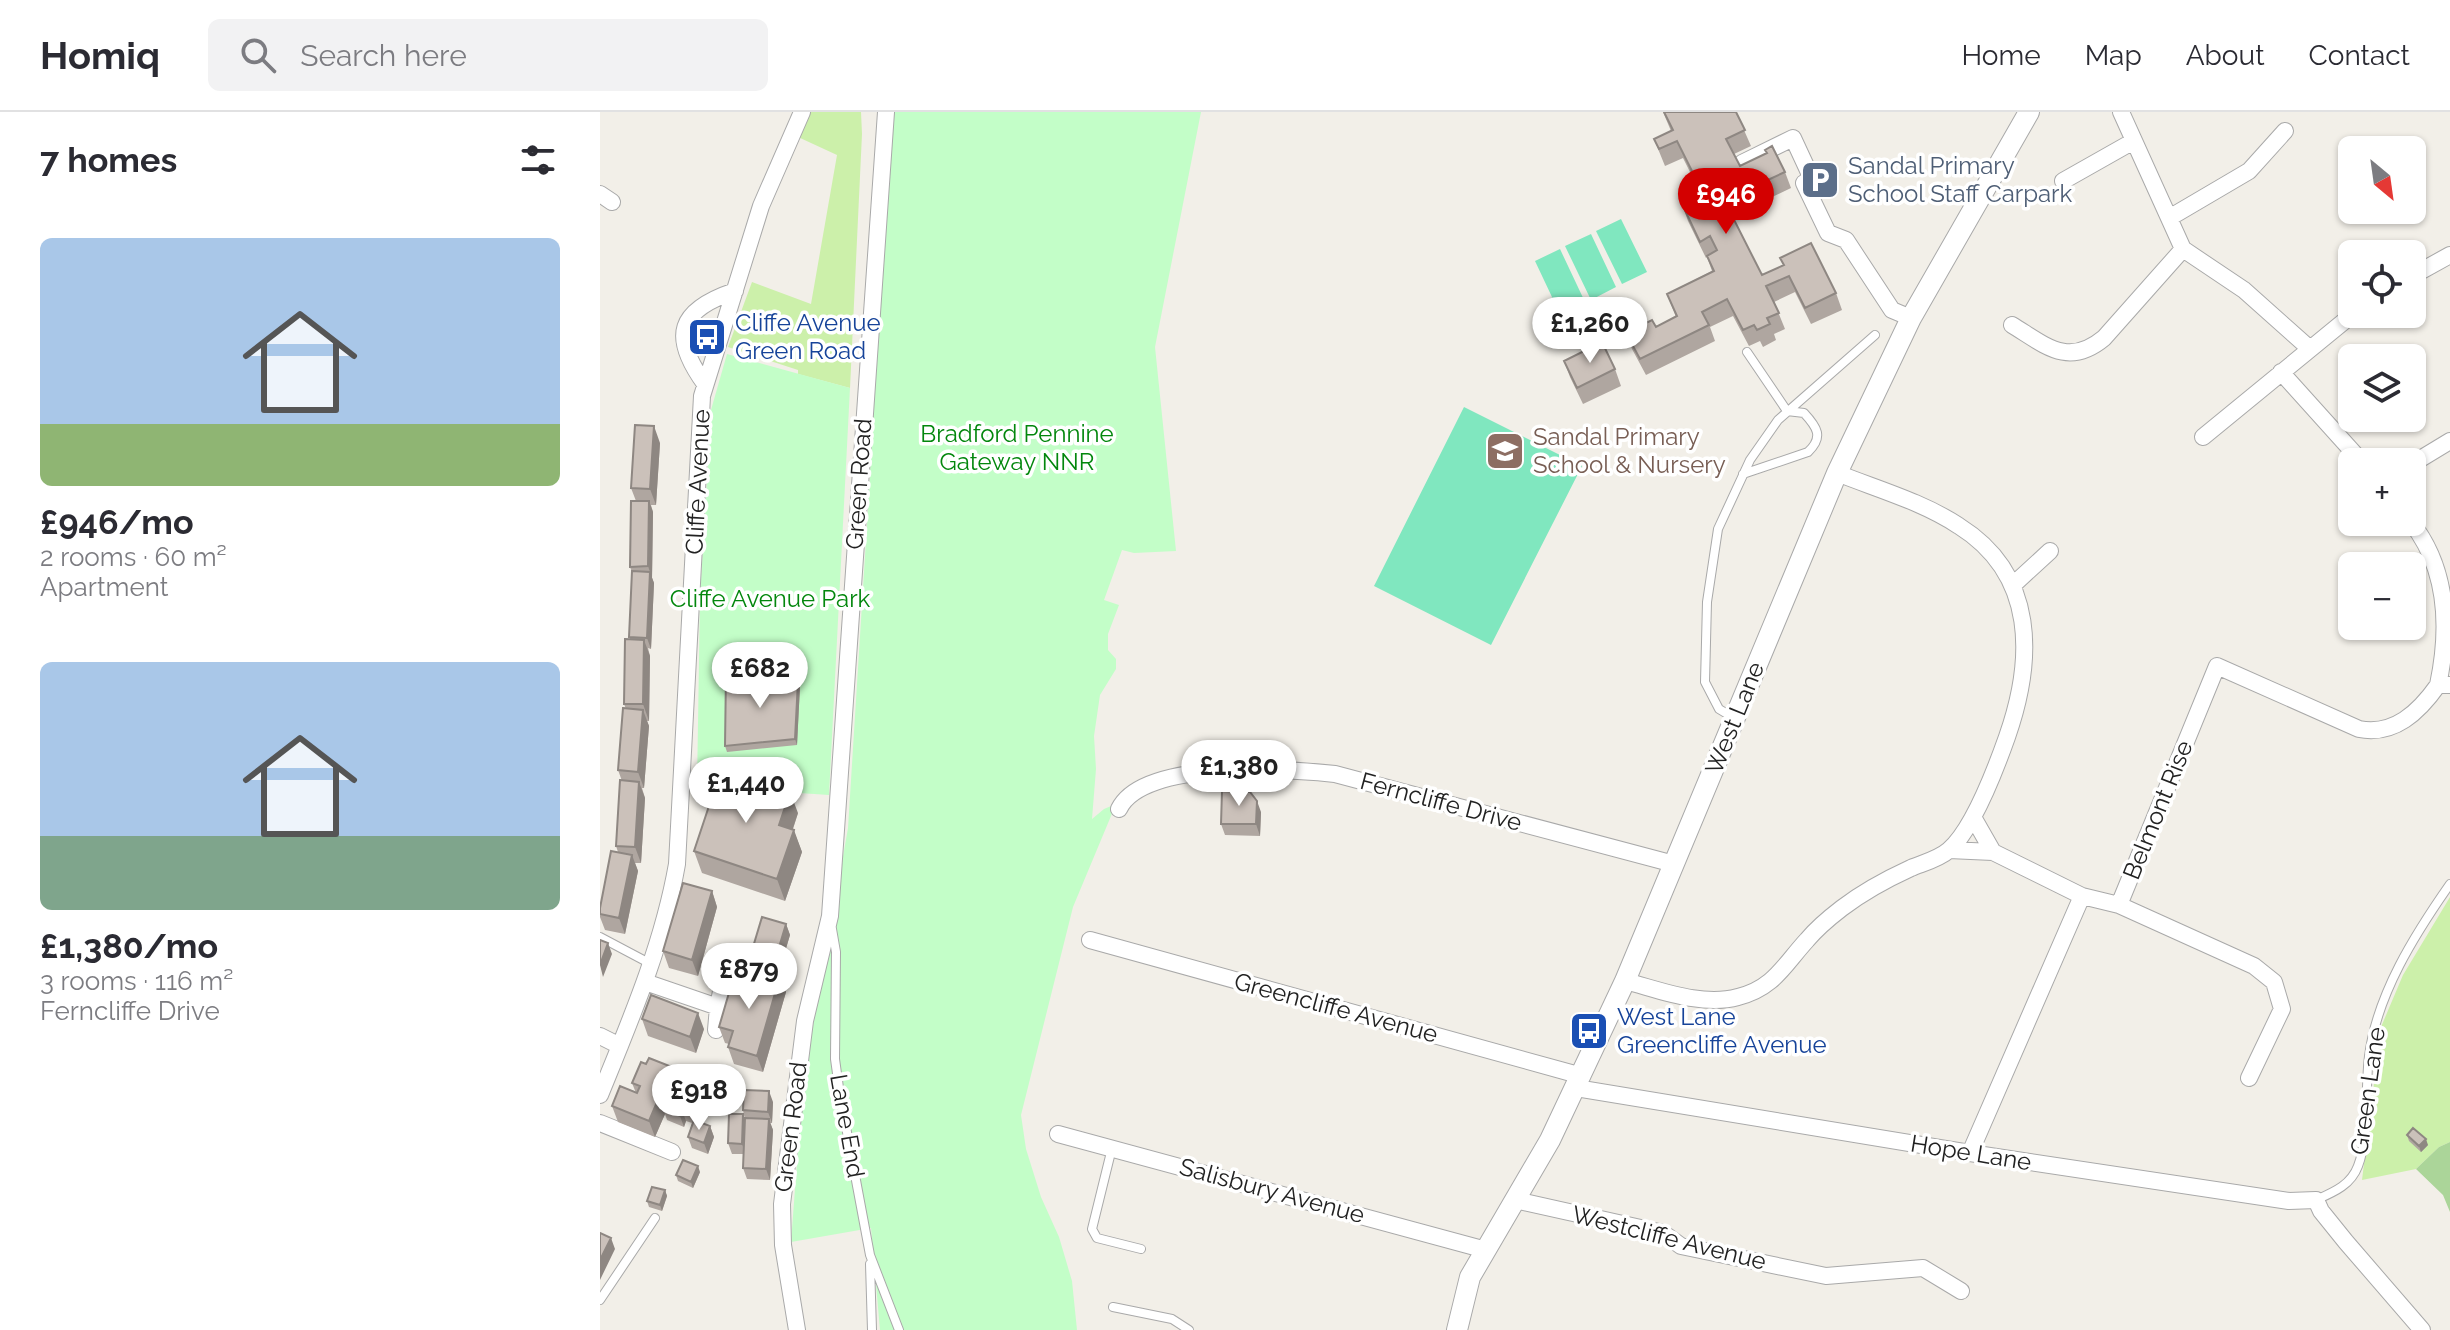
<!DOCTYPE html>
<html lang="en">
<head>
<meta charset="utf-8">
<style>
	:root { --surface:#fff; --page:#f2f2f3; --text:#2b2b33; --muted:#7c7c81; --line:#e1e1e2; --accent:#d30000 }
	body { margin:0; font-family:Raleway,sans-serif; background:var(--page); color:var(--text); height:100vh; display:flex; flex-direction:column; font-size:30px; white-space:nowrap }
	* { box-sizing:border-box; margin:0 }
	p { font-size:26px; color:var(--muted) }
	.icon { flex:none; width:44px; height:44px; fill:none; stroke:currentColor; stroke-width:2; stroke-linecap:round; stroke-linejoin:round }
	.map { position:relative; flex:1; overflow:hidden }
	.drawer { display:flex; flex-direction:column; background:var(--surface); width:600px }
	.drawer>* { flex:none }
	.needle { width:52px; rotate:151deg }
	.controls { position:absolute; left:1738px; top:24px; display:grid; gap:16px }
	.controls a { display:grid; place-items:center; width:88px; height:88px; border-radius:12px; background:var(--surface); box-shadow:0 2px 6px #0004; font-size:40px }
	.price { position:absolute; translate:-50% -68px; padding:0 18px; border-radius:28px; background:#fff; color:#222; font-size:26px; line-height:52px; filter:drop-shadow(0 2px 4px #0008) }
	.price::after { content:''; position:absolute; left:50%; top:48px; width:24px; height:18px; margin-left:-12px; background:inherit; clip-path:polygon(0 0,100% 0,50% 100%) }
	.price.active { background:var(--accent); color:#fff }
	ul { padding:0; list-style:none }
	li { display:grid; align-content:center; gap:16px; height:424px; padding:0 40px }
	li span { display:grid; place-items:center; height:248px; border-radius:12px; color:#555 }
	li>.icon { margin-inline-start:auto }
	span .icon { width:144px; height:144px; fill:#fffc; stroke-width:1 }
	li b { font-size:34px }
	h2 { display:flex; justify-content:space-between; align-items:center; height:96px; padding:0 40px; font-size:34px }
	header { display:flex; align-items:center; gap:48px; box-sizing:border-box; height:112px; padding:0 40px; background:var(--surface); border-bottom:2px solid var(--line) }
	header strong { font-size:38px }
	nav { display:flex; gap:44px; margin-inline-start:auto; font-size:28px }
	.search { width:560px; height:72px; background:var(--page); display:flex; align-items:center; gap:20px; box-sizing:border-box; padding:0 28px; border-radius:12px; color:var(--muted); font-size:30px }
	main { display:flex; flex:1; min-height:0 }
	.map>svg:first-child { display:block }
</style>
</head>
<body>
<header>
<strong>Homiq</strong>
<div class="search"><svg class="icon" aria-label="search" viewBox="0 0 24 24"><circle cx="10" cy="10" r="6"/><path d="M15 15l6 6"/></svg>Search here</div>
<nav><a>Home</a><a>Map</a><a>About</a><a>Contact</a></nav>
</header>
<main>
<section class="drawer">
<h2>7 homes<svg class="icon" aria-label="filters" viewBox="0 0 24 24"><path d="M4 7h16M4 17h16"/><circle cx="9" cy="7" r="2"/><circle cx="15" cy="17" r="2"/></svg></h2>
<ul>
<li><span style="background:linear-gradient(#a9c7e8 75%,#8fb573 0)"><svg class="icon" aria-label="home" viewBox="0 0 24 24"><path d="M3 11l9-7 9 7M6 9v11h12V9"/></svg></span><div><b>£946/mo</b><p>2 rooms · 60 m²</p><p>Apartment</p></div></li>
<li><span style="background:linear-gradient(#a9c7e8 70%,#7fa58c 0)"><svg class="icon" aria-label="home" viewBox="0 0 24 24"><path d="M3 11l9-7 9 7M6 9v11h12V9"/></svg></span><div><b>£1,380/mo</b><p>3 rooms · 116 m²</p><p>Ferncliffe Drive</p></div></li>
</ul>
</section>
<div class="map">
<svg width="1850" height="1218" viewBox="0 0 1850 1218">
	<rect width="100%" height="100%" fill="#f2efe8"/>
	<path fill="#ccf0aa" d="M208 0H261L262 22 250 276 198 262V258L128 235 152 170 211 192 237 43 198 25Z
		M1850 785V1030L1839 1035 1816 1057 1762 1068 1781 915 1803 863Z"/>
	<path fill="#abd599" d="M1850 1030V1100L1843 1083 1816 1057 1839 1035Z"/>
	<path fill="#c3fec8" d="M291 0H601L555 235 576 439 534 441 522 438 504 488 519 493 508 522V538L516 547V557L500 583 494 624 496 657 492 707 504 697 516 692 473 795 421 1003 426 1037 441 1085 459 1125 472 1169 477 1218H280L271 1116 191 1130 203 971 248 716 270 364 277 153Z
		M127 242 250 276 229 683 97 674 100 486 111 298Z"/>
	<path fill="#80e7bf" d="M1021 107 1047 160 1022 172 996 119Z
		M991 122 1016 175 991 188 965 134Z
		M960 137 985 190 960 202 935 149Z
		M864 295 982 354 891 533 774 474Z"/>
	<g fill="none" stroke-linecap="round" stroke-linejoin="round">
		<g stroke="#a9a9a9" stroke-width="10">
			<path id="service" d="M1143 362 1208 340C1224 325 1217 315 1204 301L1187 299 1147 240
				M1134 606 1119 597 1105 570 1107 490 1118 417 1150 348 1178 308 1275 223
				M232 817 236 840 235 947 240 983 270 1143 299 1218
				M0 825 51 852
				M512 1036 492 1117 497 1126 541 1137
				M1716 1088C1734 1080 1751 1073 1758 1054 1769 1026 1765 976 1769 944 1777 882 1815 822 1850 772
				M270 1152 272 1218
				M0 1188 55 1106
				M513 1195 572 1207 589 1218"/>
		</g>
		<g stroke="#a9a9a9" stroke-width="18">
			<path id="minor" d="M1521 0 1583 137 1644 178 1709 236
				M1142 51 1193 26 1212 67 1204 71 1228 121 1246 128 1292 198 1311 206
				M1463 69 1532 30
				M0 82 12 90
				M1569 106 1649 59 1685 19
				M1812 164 1850 143
				M1412 213C1445 233 1468 256 1504 226L1583 137
				M1681 260 1762 350
				M105 272C70 224 78 198 135 179
				M1603 325 1753 202
				M1812 352 1850 329
				M1811 410C1848 457 1850 516 1838 573
				M1413 473 1450 439
				M519 697C543 647 688 657 735 662L1074 752
				M1349 738 1393 740 1373 705
				M1393 740 1482 784
				M1519 793 1654 854 1674 870 1682 897 1649 966
				M490 828 982 964
				M1025 869C1060 878 1102 895 1138 885 1174 876 1184 853 1207 828 1217 816 1229 806 1242 796 1263 780 1287 767 1311 756 1323 751 1339 747 1349 738 1373 717 1396 656 1407 625 1434 548 1437 463 1359 414 1323 390 1277 377 1237 361
				M45 870 118 895 123 869
				M116 918 118 895
				M0 924 20 934
				M976 976 1370 1041 1689 1089 1716 1088 1721 1099 1746 1130 1822 1218
				M0 983C31 907 63 832 77 752L102 284 161 94 202 0
				M0 1011 72 1040
				M458 1022 886 1138
				M1370 1041 1482 784 1519 793 1617 554 1759 617C1794 624 1819 600 1838 573H1850
				M915 1088 1063 1121 1081 1134 1226 1164 1323 1156 1361 1179
				M197 1218 183 1133 182 1092 205 909 230 804 286 0"/>
		</g>
		<g stroke="#a9a9a9" stroke-width="22">
			<path id="tertiary" d="M857 1218 870 1165 950 1028 1025 869 1237 361 1311 206 1429 0"/>
		</g>
		<use href="#service" stroke="#fff" stroke-width="8"/>
		<use href="#minor" stroke="#fff" stroke-width="16"/>
		<use href="#tertiary" stroke="#fff" stroke-width="20"/>
	</g>
	<path fill="#afa6a0" d="M1063 0H1136L1151 34 1134 42 1140 54 1167 41 1165 38 1185 60 1191 76 1132 104 1162 163 1183 153 1180 146 1236 181 1242 198 1211 212 1195 180 1174 190 1185 217 1174 222 1176 228 1163 235 1160 229 1149 234 1133 204 1110 215 1115 229 1046 263 1032 237 1026 221 1056 215 1076 205 1067 182 1112 159 1107 145 1106 146 1088 109 1082 92 1095 86 1091 77 1097 74 1083 46 1065 54 1054 27 1071 19Z
		M964 249 1015 257 1021 274 983 292 970 265Z
		M60 331 56 393H51L53 400 52 466 54 471 51 537 48 536 50 544 49 609H47L49 614 44 676H42L45 686 41 751H35L38 759 25 822 5 818 0 805V796L18 740 16 734 22 669 18 658 26 597 24 592 30 527 32 460 30 455 36 389 31 376Z
		M198 569 200 574 197 633 127 640 125 634Z
		M661 700 660 724 625 723 621 712Z
		M198 701 193 717 202 740 185 789 102 761 94 739Z
		M112 779 117 795 98 864 69 856 63 839Z
		M186 812 190 823 178 863 180 864 186 880 163 960 134 952 128 935 129 932 125 931 119 915 151 872 176 863 155 856 150 845Z
		M42 907 104 917 96 941 48 924Z
		M46 952 72 955 78 972 75 979 99 989 103 1000 99 1010 110 1014 114 1025 108 1042 92 1036 88 1025 92 1011 86 1009 84 1015 67 1008 65 1002 55 1025 18 1010 12 994 36 981 32 971Z
		M173 990 172 1011H170L173 1018 170 1068 147 1067 143 1056 144 1042H132L128 1031 143 1002 145 1008 143 998Z
		M1807 1023 1828 1033 1821 1040 1809 1029Z
		M100 1060 93 1076 78 1069 76 1063Z
		M65 1078 67 1084 62 1099 49 1095 47 1089Z"/>
	<path fill="#8e8782" d="M54 314 60 331 56 393 50 377Z
		M49 389 53 400 52 466 48 454Z
		M50 460 54 471 51 537 47 526Z
		M44 528 50 544 49 609 43 592Z
		M198 569 200 574 197 633 195 627Z
		M43 598 49 614 44 676 38 660Z
		M39 670 45 686 41 751 35 735Z
		M190 680 198 701 187 734 179 713Z
		M657 689 661 700 660 724 656 712Z
		M194 718 202 740 185 789 177 767Z
		M32 743 38 759 25 822 19 806Z
		M112 779 117 795 98 864 92 848Z
		M186 812 190 823 178 863 174 852Z
		M8 831 12 842 3 865 0 853Z
		M180 864 186 880 163 960 157 944Z
		M98 901 104 917 96 941 90 925Z
		M72 955 78 972 66 998 63 997 65 1002 55 1025 49 1009Z
		M169 979 173 990 172 1011 168 1000Z
		M99 989 103 1000 98 1013 94 1002Z
		M82 998 86 1009 84 1015 80 1004Z
		M143 1002 147 1013 146 1043 142 1032Z
		M169 1007 173 1018 170 1068 166 1057Z
		M110 1014 114 1025 108 1042 104 1031Z
		M1826 1027 1828 1033 1821 1040 1819 1034Z
		M98 1054 100 1060 93 1076 91 1070Z
		M65 1078 67 1084 62 1099 60 1093Z
		M11 1126 15 1137 0 1168V1148Z"/>
	<path fill="#cbc1ba" stroke="#8e8782" stroke-width="2" d="M1064 0H1136L1145 18 1126 27 1140 54 1167 41 1165 38 1172 34 1185 60 1124 88 1162 163 1184 153 1180 146 1211 131 1236 181 1205 196 1189 164 1166 174 1179 201 1167 206 1170 212 1157 218 1154 213 1143 218 1127 187 1102 200 1109 213 1040 247 1026 221 1052 208 1056 215 1077 204 1067 182 1114 159 1107 144 1117 138 1110 124 1100 130 1082 92 1095 86 1091 77 1099 73 1077 29 1059 37 1054 27 1073 18Z
		M1002 230 1015 257 977 276 964 249Z
		M35 313 54 314 50 377 31 376Z
		M31 389H49L48 454 30 455Z
		M32 459 50 460 47 526 29 525Z
		M25 527 44 528 43 592H24Z
		M126 561 198 569 195 627 125 634Z
		M23 596 43 598 38 660 18 658Z
		M130 659 190 680 179 713 194 718 177 767 94 739 119 664 128 667Z
		M20 668 39 670 35 735 16 734Z
		M622 679 650 680 657 689 656 712H621Z
		M11 739 32 743 19 806 0 802V796Z
		M83 771 112 779 92 848 63 839Z
		M162 805 186 812 174 852 150 845Z
		M0 828 8 831 0 853Z
		M155 857 180 864 157 944 128 935 133 919 119 915 133 867 151 872Z
		M51 883 98 901 90 925 42 907Z
		M49 946 72 955 49 1009 12 994 20 974 37 981 40 974 32 971 41 950 46 952Z
		M71 977 99 989 94 1002 82 998 80 1004 63 997Z
		M144 978 169 979 168 1000 143 998Z
		M129 1002H143L142 1032 128 1031Z
		M145 1006 169 1007 166 1057 143 1056Z
		M94 1008 110 1014 104 1031 88 1025Z
		M1813 1016 1826 1027 1819 1034 1807 1023Z
		M83 1048 98 1054 91 1070 76 1063Z
		M52 1075 65 1078 60 1093 47 1089Z
		M0 1121 11 1126 0 1148Z"/>
	<defs>
		<g id="parking-square" transform="scale(2)"><rect x="-9" y="-9" width="18" height="18" rx="4" fill="#5c6f8a" stroke="#fff"/><path d="M-3.5-5.5H1a3.5 3.5 0 0 1 0 7H-1V5.5H-3.5ZM-1-3.4V-.6H.8a1.4 1.4 0 0 0 0-2.8Z" fill="#fff"/></g>
		<g id="bus-square" transform="scale(2)"><rect x="-9" y="-9" width="18" height="18" rx="4" fill="#1a4fb4" stroke="#fff"/><path d="M-5-6H5V4H4V6H2V4H-2V6H-4V4H-5ZM-3.5-4V0h7V-4ZM-3.5 1.2v1.5H-2V1.2ZM2 1.2v1.5H3.5V1.2Z" fill="#fff"/></g>
		<g id="school-square" transform="scale(2)"><rect x="-9" y="-9" width="18" height="18" rx="4" fill="#8d6e63" stroke="#fff"/><path d="M0-5L7-2L0 1L-7-2ZM-4 1L0 2.5L4 1V4Q0 6-4 4Z" fill="#fff"/></g>
	</defs>
	<g fill-rule="evenodd">
		<use href="#parking-square" x="1220" y="68"/>
		<use href="#bus-square" x="107" y="225"/>
		<use href="#school-square" x="905" y="339"/>
		<use href="#bus-square" x="989" y="919"/>
	</g>
	<g text-anchor="middle" stroke-width="7" stroke-linejoin="round" paint-order="stroke">
		<g font-size="24" fill="#4e5e75" stroke="#fff" text-anchor="start">
			<text x="1248" y="62">Sandal Primary<tspan x="1248" dy="28">School Staff Carpark</tspan></text>
		</g>
		<g font-size="24" fill="#164399" stroke="#fff" text-anchor="start">
			<text x="135" y="219">Cliffe Avenue<tspan x="135" dy="28">Green Road</tspan></text>
			<text x="1017" y="913">West Lane<tspan x="1017" dy="28">Greencliffe Avenue</tspan></text>
		</g>
		<g font-size="24" fill="#03870d" stroke="#fff">
			<text x="417" y="330">Bradford Pennine<tspan x="417" dy="28">Gateway NNR</tspan></text>
			<text x="170" y="495">Cliffe Avenue Park</text>
		</g>
		<g font-size="24" fill="#785e54" stroke="#fff" text-anchor="start">
			<text x="933" y="333">Sandal Primary<tspan x="933" dy="28">School &amp; Nursery</tspan></text>
		</g>
		<g font-size="24" fill="#222" stroke="#fff">
			<text transform="translate(98 370) rotate(-87)" y="8">Cliffe Avenue</text>
			<text transform="translate(259 372) rotate(-86)" y="8">Green Road</text>
			<text transform="translate(1135 606) rotate(-68)" y="8">West Lane</text>
			<text transform="translate(841 690) rotate(15)" y="8">Ferncliffe Drive</text>
			<text transform="translate(1558 698) rotate(-68)" y="8">Belmont Rise</text>
			<text transform="translate(736 896) rotate(15)" y="8">Greencliffe Avenue</text>
			<text transform="translate(1768 979) rotate(-82)" y="8">Green Lane</text>
			<text transform="translate(247 1014) rotate(80)" y="8">Lane End</text>
			<text transform="translate(191 1015) rotate(-83)" y="8">Green Road</text>
			<text transform="translate(1371 1041) rotate(9)" y="8">Hope Lane</text>
			<text transform="translate(672 1079) rotate(15)" y="8">Salisbury Avenue</text>
			<text transform="translate(1069 1126) rotate(14)" y="8">Westcliffe Avenue</text>
		</g>
	</g>
</svg>
<div class="controls">
<a><svg class="needle" viewBox="-14 -14 28 28"><path d="M0-13l5 13h-10z" fill="#e53935"/><path d="M0 13l5-13h-10z" fill="#7c7c81"/></svg></a>
<a><svg class="icon" aria-label="locate" viewBox="0 0 24 24"><circle cx="12" cy="12" r="6"/><path d="M12 2v4M12 18v4M2 12h4M18 12h4"/></svg></a>
<a><svg class="icon" aria-label="layers" viewBox="0 0 24 24"><path d="M12 4l9 5-9 5-9-5zM3 14l9 5 9-5"/></svg></a>
<a>+</a>
<a>−</a>
</div>
<b class="price active" style="left:1126px;top:124px">£946</b>
<b class="price" style="left:990px;top:253px">£1,260</b>
<b class="price" style="left:160px;top:598px">£682</b>
<b class="price" style="left:639px;top:696px">£1,380</b>
<b class="price" style="left:146px;top:713px">£1,440</b>
<b class="price" style="left:149px;top:899px">£879</b>
<b class="price" style="left:99px;top:1020px">£918</b>
</div>
</main>
</body>
</html>
